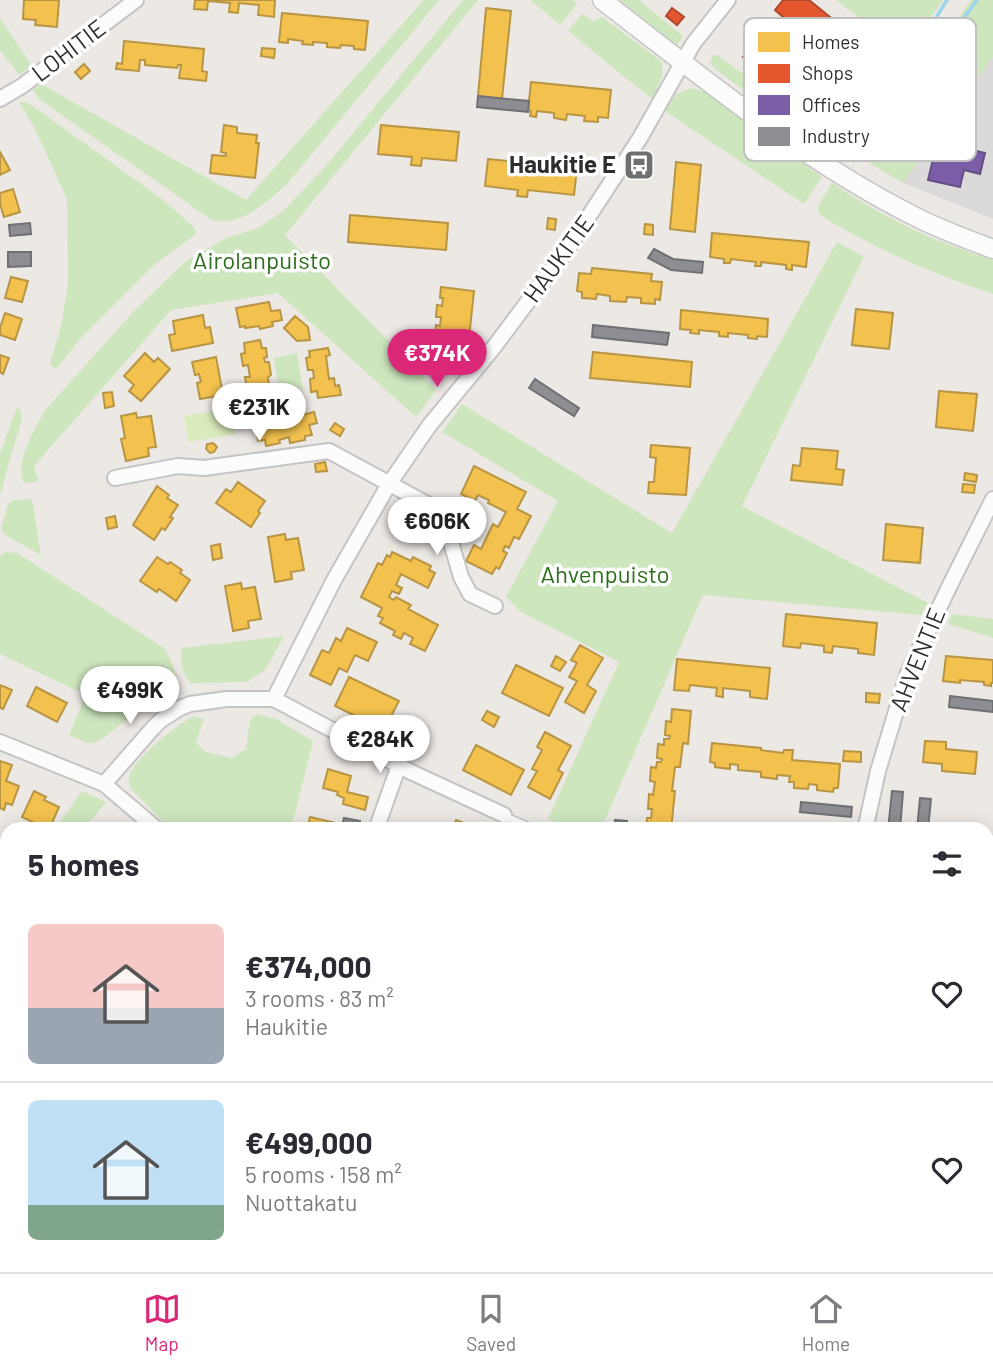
<!DOCTYPE html>
<html lang="en">
<head>
<meta charset="utf-8">
<style>
	:root { --surface:#fff; --page:#f7f7f7; --text:#2b2b33; --muted:#7c7c81; --line:#e1e1e2; --accent:#db2777 }
	body { margin:0; font-family:Barlow,sans-serif; background:var(--page); color:var(--text); height:100vh; display:flex; flex-direction:column; font-size:26px; white-space:nowrap }
	* { box-sizing:border-box; margin:0 }
	p { font-size:23px; color:var(--muted) }
	.icon { flex:none; width:38px; height:38px; fill:none; stroke:currentColor; stroke-width:2; stroke-linecap:round; stroke-linejoin:round }
	.map { position:relative; flex:1; overflow:hidden }
	.panel { position:absolute; left:0px; top:822px; width:994px; height:450px; display:flex; flex-direction:column; background:var(--surface); border-radius:21px 21px 0 0; box-shadow:0 4px 18px #0003 }
	.panel>* { flex:none }
	.price { position:absolute; translate:-50% -60px; padding:0 16px; border-radius:24px; background:#fff; color:#222; font-size:23px; line-height:46px; filter:drop-shadow(0 2px 4px #0008) }
	.price::after { content:''; position:absolute; left:50%; top:42px; width:21px; height:16px; margin-left:-10px; background:inherit; clip-path:polygon(0 0,100% 0,50% 100%) }
	.price.on { background:var(--accent); color:#fff }
	ul { padding:0; list-style:none }
	li { display:flex; align-items:center; gap:21px; height:175px; padding:0 28px }
	li+li { border-top:2px solid var(--line) }
	li span { display:grid; place-items:center; flex:none; width:196px; height:140px; border-radius:10px; color:#555 }
	li>.icon { margin-inline-start:auto }
	span .icon { width:84px; height:84px; fill:#fffc; stroke-width:1 }
	li b { font-size:30px }
	h2 { display:flex; justify-content:space-between; align-items:center; height:84px; padding:0 28px; font-size:30px }
	.tabs { display:flex; justify-content:space-around; align-items:center; height:98px; border-top:2px solid var(--line); background:var(--surface); font-size:19px; color:var(--muted) }
	.tabs a { display:grid; justify-items:center; gap:4px }
	.tabs .on { color:var(--accent) }
	.map>svg:first-child { display:block }
</style>
</head>
<body>
<div class="map">
<svg width="993" height="1272" viewBox="0 0 993 1272">
	<rect width="100%" height="100%" fill="#ece8e4"/>
	<path fill="#dcd9db" d="M993 57V219L903 183Z"/>
	<path fill="#cee6be" d="M424 0H439L287 184C267 202 241 227 212 220L40 100 33 90 41 84 246 200Z
		M463 0H478L285 235 436 390 416 417 278 293 171 310 34 466 38 481 29 483 24 482C13 465 37 423 47 408L134 311 186 261 226 238 258 228 283 211 325 167Z
		M530 0H573L577 4 560 25Z
		M620 0H639L683 36 676 46Z
		M836 0H943L905 54Z
		M971 0H993V57L903 183 861 158Z
		M582 14 593 21 602 17 661 61C666 74 658 86 652 99L568 31Z
		M0 18 32 66 19 75 0 50Z
		M713 55H717L842 147 837 155 781 117 715 69 710 62Z
		M691 88 705 92 822 177 804 204 665 111 676 94Z
		M19 102 28 103 44 114 162 199 194 227 196 234 155 264 80 339 58 367 54 368 50 364 62 322 68 283 67 199 35 129Z
		M832 183C855 198 878 212 902 224 931 239 962 250 993 260V294C933 274 873 248 820 215L817 208Z
		M837 242 864 257 742 506 928 603 921 615 703 595 601 829H574L548 819 619 662 521 612 506 597 558 501 442 432 462 404 672 533Z
		M297 353 303 390 279 392 274 358Z
		M17 407 20 409 22 418 0 495V454Z
		M32 499 41 555 5 535 1 529 8 504 14 500Z
		M5 552 17 553 164 648C170 658 178 673 176 685L135 713 106 736 94 743H87L69 735 86 695 0 654V556Z
		M952 614 993 619V638L948 624Z
		M284 636 266 669 247 682 191 683C182 673 179 661 182 648Z
		M257 714 276 719 313 741 291 829H170L131 789C129 784 128 782 129 778 132 759 177 725 194 716L204 719 196 743 206 752 232 758 246 749 250 720Z
		M82 791 106 802 84 829H55Z
		M987 1042H993V1272H0V1252L7 1253V1265H987Z
		M7 1095V1164L0 1165V1097Z"/>
	<path fill="#d9eabb" d="M232 408 236 434 189 442 184 416Z"/>
	<path fill="#f2c14e" stroke="#b79544" stroke-width="2" d="M24 0H59L57 27 35 25 36 20 23 19Z
		M195 0H275L274 17 258 15 259 5 239 3 238 13 229 12 230 3 208 1 207 10 194 9Z
		M486 8 511 11 502 99 478 96Z
		M282 13 368 21 365 50 354 49V46L341 45 340 48 327 47V43L313 42V45L302 44 303 41 288 39V43L279 42Z
		M124 41 204 49 202 71 207 72 206 81 179 78 181 65H178L177 68 145 65V60H140L139 71 116 69 117 63 122 64Z
		M262 48 275 49 274 58 261 56Z
		M84 64 90 71 81 79 75 72Z
		M531 82 611 90 608 118 598 117V122L584 121 585 116 567 114 566 120 554 118V113L537 111 536 117 530 116 531 111 528 110Z
		M224 125 237 127V133L257 135 256 143H259L255 178 210 173 212 155 226 156V153L221 152Z
		M381 125 459 132 456 161 422 158 421 166 411 165 412 157 378 154Z
		M0 152 10 170 0 175Z
		M488 159 577 168 574 195 528 190 527 197 517 196 518 190 485 186Z
		M676 162 701 165 695 232 670 229Z
		M13 189 20 212 4 217 0 204V193Z
		M350 215 448 223 446 250 348 242Z
		M548 218 556 219 555 230 547 229Z
		M645 224 653 225V235L644 234Z
		M712 233 809 242 806 267 792 265V270L786 269V265L761 262V266H755L756 262 731 259 730 263H724V259L710 257Z
		M592 268 652 274 651 281 662 282 660 300 655 299V304L641 303V298L627 297 626 302 610 301V296L597 294 596 299 582 298V292L577 291 579 273 591 274Z
		M11 277 28 281 22 302 5 298Z
		M441 287 474 291 469 338 435 334 436 325 440 326 441 317H436L437 305 442 306 443 298H440Z
		M269 302 271 311 280 310 282 320 272 322 273 326 260 329 259 326 245 328V326L240 327 236 308Z
		M856 309 893 313 889 349 852 345Z
		M681 310 768 319 767 337 757 336V339L748 338V335L728 333V337L719 336V332L699 330V334L690 333 691 330 680 329Z
		M5 313 22 319 15 340 0 335V328Z
		M203 315 205 328 210 327 213 343 172 351 169 335 175 334 173 321Z
		M295 316 308 327 310 340 297 341 284 328Z
		M260 340 262 348H266L267 357 264 358 265 362H269L271 375 268 377 269 386 274 385 275 392 253 396 252 388 247 389 245 377H250L248 365 243 366 241 354 245 353 244 343Z
		M328 348 330 355 326 356 329 379 334 378 335 386 339 385 341 395 318 398 317 391 311 392 310 379 314 378 313 370H308L306 358 310 357 309 351Z
		M593 352 692 362 690 387 590 378Z
		M145 353 154 362 158 358 170 369 141 401 129 391 134 385 124 376Z
		M0 355 9 358 3 374 0 372Z
		M216 357 223 395 200 399 197 383 201 382 199 374 195 375 192 362Z
		M939 391 977 394 973 431 936 427Z
		M112 392 114 406 105 408 103 393Z
		M301 411 302 415 314 412 317 423 309 425 312 435 305 436V440L290 443 289 437 279 440 280 443 266 446 265 440 258 441 254 420 262 419 263 422 271 420V416L286 413V417L294 415 293 412Z
		M136 413 137 418 151 416 156 447 148 448 149 456 126 461 121 439 125 438 121 416Z
		M335 423 344 429 340 436 330 430Z
		M213 443 217 447 214 452 210 453 206 449 207 444Z
		M651 445 690 448 686 495 648 493 649 482H654L656 458 650 457Z
		M802 448 838 451 836 469 844 470 842 485 791 480 793 465 800 466Z
		M325 462 327 471 316 472 315 464Z
		M474 466 526 492 517 509 531 516 519 539 514 537 509 548 505 546 503 551 507 553 499 569 496 567 492 574 466 561 474 545 481 549 493 524 498 527 506 512 488 503 489 500 478 495 475 501 461 494Z
		M965 473 977 475 976 482 964 480Z
		M238 482 265 501 258 511 260 513 251 527 216 503 226 489 231 492Z
		M963 484 975 485 974 493 962 492Z
		M157 486 169 495 167 498 178 505 170 517 173 518 165 530 162 528 154 540 133 525Z
		M115 516 117 527 108 529 106 518Z
		M886 524 923 528 920 563 883 560Z
		M285 534 286 540 298 538 304 570 291 572 292 579 275 582 268 537Z
		M220 544 222 558 213 560 211 546Z
		M392 552 411 561 413 557 431 566 429 570 435 573 428 588 401 574 396 585 402 588 399 594 392 591 389 597 394 600 396 597 411 605 408 609 438 625 425 651 410 644 413 638 404 633 401 639 393 635 395 631 380 623 383 618 378 616 382 608 361 597 378 563 382 565 387 555 390 557Z
		M157 557 168 564 170 562 182 570 180 573 190 580 176 601 159 589 157 592 140 581Z
		M241 583 242 589 255 587 261 619 248 621 249 628 233 631 225 586Z
		M786 614 877 623 874 655 858 653V649L833 646 832 653 824 652V646L801 643 800 648 783 646Z
		M347 628 377 642 368 661 355 655 347 672 339 668 331 685 310 675 322 650 329 653 336 638 341 641Z
		M580 645 603 658 587 685 596 691 584 713 565 702 577 681 569 677 577 663 571 660Z
		M556 656 566 662 560 671 551 666Z
		M946 656 993 660V683H991V686L984 685V682L960 680V683L943 681Z
		M677 659 770 668 767 699 750 697V691L723 688V697L716 696 717 688 690 685 689 691 674 690Z
		M516 665 563 688 549 716 502 693Z
		M349 677 399 701 384 730 335 706Z
		M0 685 12 690 3 709 0 708Z
		M36 687 67 703 57 722 27 706Z
		M866 693 880 694 879 703 866 702Z
		M672 709 691 711 688 744 683 743 680 767H675L672 791H675L671 830H646L647 818H651L652 809H648L649 794 653 795 655 782 650 781 651 767 656 768 657 762H661L662 759 657 758 658 744 664 745V739H669L670 736 665 735 666 721 671 722Z
		M487 711 499 717 494 727 482 720Z
		M545 732 571 746 558 770 563 773 550 799 528 787 537 771 532 769 542 750 537 747Z
		M925 741 946 742V749L977 752 975 774 942 771V764L923 762Z
		M712 743 761 748V750L783 753 784 750H793L792 760 840 764 838 788H834L833 792 817 790V785L809 784 808 789 794 788V782H789L790 776 777 775V779L761 777V772L738 770V765L730 764V769L715 767V763L710 762Z
		M476 745 524 770 511 795 463 770Z
		M844 751 861 752V762L843 761Z
		M0 761 12 765 6 781 19 786 12 805 6 803 4 810 0 808Z
		M328 769 351 776 347 792 368 797 365 810 343 804 344 798 337 795 338 792 323 788Z
		M34 791 46 797 44 800 59 807 49 830 22 817Z
		M310 817 340 824 339 830H307Z
		M456 820 469 825 468 830H452Z
		M987 901H993V924H987Z
		M0 1023 7 1024V1073L0 1072Z"/>
	<path fill="#e4572e" stroke="#ad4b2e" stroke-width="2" d="M783 0H809L862 43 842 67 775 10Z
		M672 8 684 17 677 25 666 16Z
		M755 39 810 77 808 79 852 109 839 128 796 99 799 96 743 57Z"/>
	<path fill="#7b5ea7" stroke="#645083" stroke-width="2" d="M946 144 985 153 980 174 964 170 960 187 928 180 934 155 943 157Z"/>
	<path fill="#8d8d92" stroke="#707074" stroke-width="2" d="M478 96 529 101 528 112 477 107Z
		M30 223 31 234 10 236 9 225Z
		M654 249 673 259 703 262 702 273 671 270 648 258Z
		M8 252H31V266L8 267Z
		M593 325 669 333 667 345 592 337Z
		M535 379 579 408 574 416 529 388Z
		M468 509 481 515 471 536 458 530Z
		M950 696 993 701V712L949 707Z
		M892 791 903 792 900 830H888Z
		M920 798 931 799 928 830H917Z
		M801 802 852 807 851 817 800 812Z
		M344 818 360 821 358 830H341Z
		M615 820 627 821 626 830H615Z"/>
	<g fill="none" stroke-linecap="round" stroke-linejoin="round">
		<path stroke="#99d6ec" stroke-width="3.5" d="M937 16 947 0
			M950 37 977 0"/>
		<g stroke="#c5c4c5" stroke-width="10">
			<path id="service" d="M504 816 536 830"/>
		</g>
		<g stroke="#c5c4c5" stroke-width="18">
			<path id="minor" d="M0 99 22 86 136 0
				M115 478 178 466 204 468 329 451 438 510 444 518 461 577 470 594 495 606
				M274 699 334 580 389 484 429 426 494 347 568 248 640 138 693 44 728 0
				M0 742 104 784
				M158 830 104 784 153 728 161 720 180 708 190 704 227 699H274L411 772 504 815
				M376 830 399 765
				M865 830 878 771 907 675 951 583 993 499
				M0 942 7 948
				M987 956H993
				M0 1003 7 1002
				M0 1174 7 1172"/>
		</g>
		<g stroke="#c5c4c5" stroke-width="21">
			<path id="tertiary" d="M602 0C702 77 801 159 914 216 939 229 966 239 993 249"/>
		</g>
		<use href="#service" stroke="#fcfcfb" stroke-width="7"/>
		<use href="#minor" stroke="#fcfcfb" stroke-width="14"/>
		<use href="#tertiary" stroke="#fcfcfb" stroke-width="18"/>
	</g>
	<defs>
		<g id="bus-square" transform="scale(1.575)"><rect x="-9" y="-9" width="18" height="18" rx="4" fill="#706f6e" stroke="#fff"/><path d="M-5-6H5V4H4V6H2V4H-2V6H-4V4H-5ZM-3.5-4V0h7V-4ZM-3.5 1.2v1.5H-2V1.2ZM2 1.2v1.5H3.5V1.2Z" fill="#fff"/></g>
	</defs>
	<g fill-rule="evenodd">
		<use href="#bus-square" x="639" y="165"/>
	</g>
	<g text-anchor="middle" stroke-width="7" stroke-linejoin="round" paint-order="stroke">
		<g font-size="24" fill="#2e2e2e" stroke="#fff">
			<text transform="translate(69 51) rotate(-37)" y="8">LOHITIE</text>
			<text transform="translate(559 259) rotate(-54)" y="8">HAUKITIE</text>
			<text transform="translate(918 660) rotate(-68)" y="8">AHVENTIE</text>
		</g>
		<g font-size="24" font-weight="bold" fill="#2e2e2e" stroke="#fff" text-anchor="end">
			<text x="616" y="173">Haukitie E</text>
		</g>
		<g font-size="24" fill="#2c6e1b" stroke="#fff">
			<text x="262" y="269">Airolanpuisto</text>
			<text x="605" y="583">Ahvenpuisto</text>
		</g>
	</g>
	<rect x="744" y="18" width="232" height="143" rx="10" fill="#fff" stroke="#c0c0c0" stroke-width="2"/>
	<rect x="758" y="32" width="32" height="20" fill="#f2c14e"/>
	<rect x="758" y="64" width="32" height="19" fill="#e4572e"/>
	<rect x="758" y="95" width="32" height="20" fill="#7b5ea7"/>
	<rect x="758" y="127" width="32" height="19" fill="#8d8d92"/>
	<g font-size="19" fill="#2e2e2e">
		<text x="802" y="49">Homes</text>
		<text x="802" y="80">Shops</text>
		<text x="802" y="112">Offices</text>
		<text x="802" y="143">Industry</text>
	</g>
</svg>
<b class="price on" style="left:437px;top:389px">€374K</b>
<b class="price" style="left:259px;top:443px">€231K</b>
<b class="price" style="left:437px;top:557px">€606K</b>
<b class="price" style="left:130px;top:726px">€499K</b>
<b class="price" style="left:380px;top:775px">€284K</b>
<section class="panel">
<h2>5 homes<svg class="icon" aria-label="filters" viewBox="0 0 24 24"><path d="M4 7h16M4 17h16"/><circle cx="9" cy="7" r="2"/><circle cx="15" cy="17" r="2"/></svg></h2>
<ul>
<li><span style="background:linear-gradient(#f6c9c9 60%,#9aa5b1 0)"><svg class="icon" aria-label="home" viewBox="0 0 24 24"><path d="M3 11l9-7 9 7M6 9v11h12V9"/></svg></span><div><b>€374,000</b><p>3 rooms · 83 m²</p><p>Haukitie</p></div><svg class="icon" aria-label="heart" viewBox="0 0 24 24"><path d="M12 20l-8-8c-3-5 5-10 8-4 3-6 11-1 8 4z"/></svg></li>
<li><span style="background:linear-gradient(#bfe0f5 75%,#7fa58c 0)"><svg class="icon" aria-label="home" viewBox="0 0 24 24"><path d="M3 11l9-7 9 7M6 9v11h12V9"/></svg></span><div><b>€499,000</b><p>5 rooms · 158 m²</p><p>Nuottakatu</p></div><svg class="icon" aria-label="heart" viewBox="0 0 24 24"><path d="M12 20l-8-8c-3-5 5-10 8-4 3-6 11-1 8 4z"/></svg></li>
</ul>
</section>
</div>
<nav class="tabs">
<a class="on"><svg class="icon" aria-label="map" viewBox="0 0 24 24"><path d="M3 6l6-2 6 2 6-2v14l-6 2-6-2-6 2zM9 4v14M15 6v14"/></svg>Map</a>
<a><svg class="icon" aria-label="saved" viewBox="0 0 24 24"><path d="M7 4h10v16l-5-4-5 4z"/></svg>Saved</a>
<a><svg class="icon" aria-label="home" viewBox="0 0 24 24"><path d="M3 11l9-7 9 7M6 9v11h12V9"/></svg>Home</a>
</nav>
</body>
</html>
